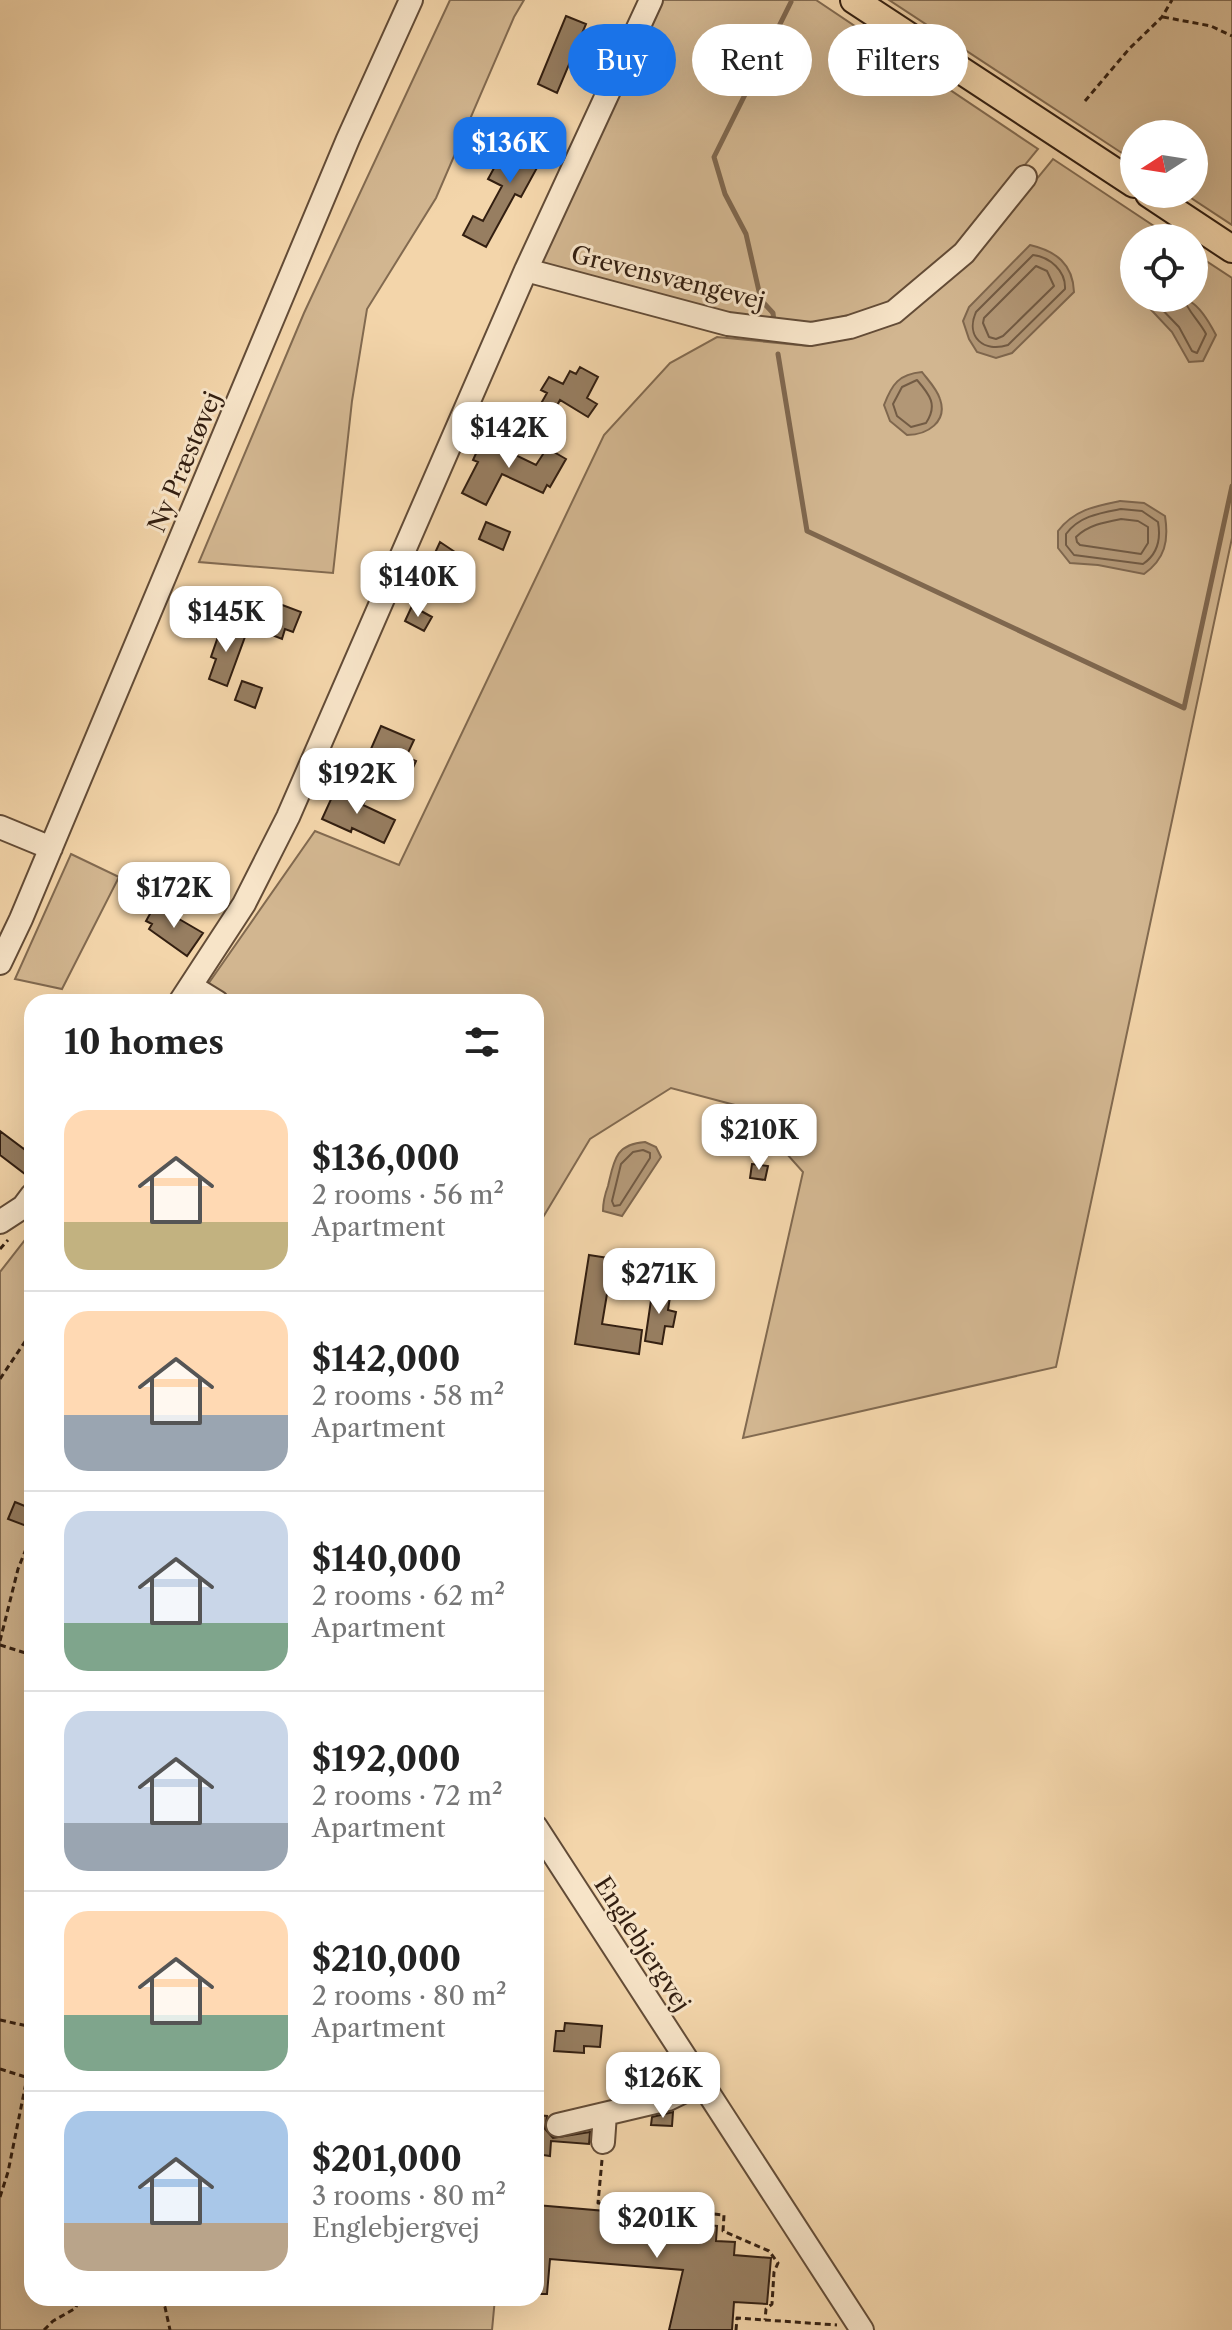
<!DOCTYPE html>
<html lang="en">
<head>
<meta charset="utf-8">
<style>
	:root { --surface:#fff; --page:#f6f6f6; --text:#222; --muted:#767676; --line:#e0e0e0; --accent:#1a73e8 }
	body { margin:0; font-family:"Libre Caslon Text",serif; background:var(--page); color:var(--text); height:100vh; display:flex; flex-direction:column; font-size:30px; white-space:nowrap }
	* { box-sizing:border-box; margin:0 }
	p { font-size:26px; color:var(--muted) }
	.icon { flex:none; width:44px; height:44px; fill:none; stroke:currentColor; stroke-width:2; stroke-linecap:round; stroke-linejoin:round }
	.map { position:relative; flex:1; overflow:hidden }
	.details { position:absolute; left:24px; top:994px; width:520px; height:1312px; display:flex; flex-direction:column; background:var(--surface); border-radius:24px; box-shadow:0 8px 32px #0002 }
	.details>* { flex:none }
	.top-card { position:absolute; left:568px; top:24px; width:544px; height:72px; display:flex; gap:16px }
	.needle { width:52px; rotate:258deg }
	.controls { position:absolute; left:1120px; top:120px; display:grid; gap:16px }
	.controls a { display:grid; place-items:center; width:88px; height:88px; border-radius:50%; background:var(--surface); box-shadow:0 8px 32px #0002; font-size:40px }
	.price { position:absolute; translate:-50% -68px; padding:0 18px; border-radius:16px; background:#fff; color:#222; font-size:26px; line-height:52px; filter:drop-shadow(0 2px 4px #0008) }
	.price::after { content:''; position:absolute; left:50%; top:48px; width:24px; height:18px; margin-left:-12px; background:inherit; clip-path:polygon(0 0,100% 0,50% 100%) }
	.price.current { background:var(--accent); color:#fff }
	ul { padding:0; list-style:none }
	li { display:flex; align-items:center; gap:24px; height:200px; padding:0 40px }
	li+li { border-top:2px solid var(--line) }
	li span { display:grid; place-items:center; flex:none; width:224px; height:160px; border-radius:24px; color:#555 }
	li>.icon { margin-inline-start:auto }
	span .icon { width:96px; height:96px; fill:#fffc; stroke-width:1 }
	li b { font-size:34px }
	h2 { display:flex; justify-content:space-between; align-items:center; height:96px; padding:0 40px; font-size:34px }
	.chip { padding:0 28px; border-radius:36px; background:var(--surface); box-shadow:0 8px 32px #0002; font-size:28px; line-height:72px }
	.chip.current { background:var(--accent); color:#fff }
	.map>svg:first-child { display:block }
</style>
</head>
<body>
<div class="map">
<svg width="1232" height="2330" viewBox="0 0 1232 2330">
	<rect width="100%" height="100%" fill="#f3d5aa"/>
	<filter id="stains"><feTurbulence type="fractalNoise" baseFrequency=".0025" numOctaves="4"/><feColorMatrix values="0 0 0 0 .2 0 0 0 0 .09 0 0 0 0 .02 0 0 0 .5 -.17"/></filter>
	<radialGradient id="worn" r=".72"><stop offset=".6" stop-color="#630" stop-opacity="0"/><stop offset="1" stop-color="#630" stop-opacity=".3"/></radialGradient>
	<path fill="#d2b690" stroke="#826a50" stroke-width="2" d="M450 0H524L514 17 436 198 367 309 352 401 333 573 199 562 304 313Z
		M659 0H816L1038 149 959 245 888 306 811 324 739 316 540 264Z
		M889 0H1232V225L1185 194H1194V134H1134V161Z
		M1053 159 1172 238H1134V298H1194V253L1232 278V538L1056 1367 743 1438 803 1172 746 1108 671 1088 590 1139 536 1229V1002H225L206 987 315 831 399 865 604 435 670 363 717 337 809 346 890 322 968 263Z
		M71 854 119 877 62 989 15 979Z
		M32 1231V2298H495L492 2330H0V1272Z"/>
	<path fill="#b29776" stroke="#7f674e" stroke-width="2" d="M1030 245C1056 251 1073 264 1074 292L1012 353 996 358 977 352 969 339 963 321 969 307Z
		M1140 298C1186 298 1193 291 1216 335L1203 361 1189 362 1172 332Z
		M922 372C928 380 937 389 940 399 948 422 927 435 907 435L890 421 884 405C892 384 899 374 922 372Z
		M1120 501 1144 503 1165 516C1169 541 1165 559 1144 574L1098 565 1070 563 1058 548V531C1074 510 1095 506 1120 501Z
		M645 1142 656 1147 661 1157 622 1216 603 1211C603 1203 605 1194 608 1186 614 1161 615 1144 645 1142Z"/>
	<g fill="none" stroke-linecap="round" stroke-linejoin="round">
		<path stroke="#725b44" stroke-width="2" d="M1033 255C1050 257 1066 271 1065 289L1008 345C984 353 965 337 976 312Z
			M1036 266 1047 271 1054 286 1003 336 996 339 989 337 983 323 984 318Z
			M1151 298 1179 327 1192 351 1197 353 1206 334C1201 323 1185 308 1184 298
			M917 380C930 395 938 405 926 423L911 427 897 416 893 404 902 387Z
			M1121 509 1142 511 1158 522C1161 539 1158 554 1143 564L1074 555 1066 545V534C1079 516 1100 513 1121 509Z
			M1121 519 1138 521 1148 527V543L1141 554 1080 545 1077 542 1076 537C1088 525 1105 522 1121 519Z
			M643 1150 650 1153V1158L620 1205 614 1206 612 1201 621 1164 633 1152Z"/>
		<path stroke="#7f674e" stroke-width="5" d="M774 322 773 313 761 300 746 234 725 194 714 157 791 2
			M778 354 807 531 1184 708 1232 486"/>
	</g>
	<path fill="#977e61" stroke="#331f11" stroke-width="2" d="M566 16 586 24 557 93 538 84Z
		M533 134 555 145 543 166 539 164 521 197 515 194 486 247 463 235 473 216 483 221 502 186 488 179 499 159 505 150 514 155 521 143 527 146Z
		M580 367 598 377 587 398 597 404 588 417 560 400 547 424 534 416 547 393 541 390 549 377 563 384 570 371 576 374Z
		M484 436 502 445 501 448 536 465 547 448 566 459 550 487 547 485 543 493 502 474 486 505 462 493 478 462 473 460Z
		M486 522 510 532 503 550 479 539Z
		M440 542 461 556 447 589 423 579Z
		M269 600 301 612 293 632 285 629 282 639 259 630Z
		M412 606 432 617 424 631 405 621Z
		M222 625 246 634 227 686 209 679 216 659 211 657Z
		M242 681 262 688 255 708 235 700Z
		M381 726 414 740 406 757 416 761 404 788 378 777 383 764 367 758Z
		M337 786 365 800 363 805 395 820 384 843 352 828 351 832 322 819Z
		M155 905 203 933 187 956 149 929 152 924 146 921Z
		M0 1131 24 1149 32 1138V1165L25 1174 0 1155Z
		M752 1164 768 1166 765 1180 750 1178Z
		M589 1255 654 1265 650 1288 609 1282 602 1324 642 1330 639 1354 575 1344Z
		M653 1287 671 1290 668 1310 676 1312 673 1327 665 1326 662 1344 645 1341Z
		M15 1502 32 1509V1528L8 1519Z
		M565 2023 602 2026 600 2047 584 2046V2053L554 2051 556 2031H564Z
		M673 2112 672 2126 651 2125 652 2117Z
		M536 2115 547 2116 545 2129 553 2138 590 2132 589 2144 551 2141 550 2156 536 2154Z
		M536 2205 617 2212 616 2217 717 2226 716 2241 735 2242 734 2255 771 2258 767 2304 734 2302 732 2330H669L683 2270 550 2259 547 2294H536Z"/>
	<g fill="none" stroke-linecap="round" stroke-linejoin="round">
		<g stroke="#634c37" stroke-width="26">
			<path id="minor" d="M526 270 728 324 811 334 850 327 894 312 964 253 1025 177
				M0 827 51 848
				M0 963 21 919 348 139 411 0
				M191 986 217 1002
				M180 1002 244 904 288 817 526 270 651 0
				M0 1222 23 1207 32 1195
				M536 1827 862 2330
				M558 2125 668 2099 701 2083
				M603 2142 605 2114"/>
		</g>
		<g stroke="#331f11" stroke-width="30">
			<path id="major" d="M854 0 1134 184
				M1149 194 1232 249"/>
		</g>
		<path stroke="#331f11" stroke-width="3" stroke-dasharray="6 4" stroke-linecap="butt" d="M1163 17 1211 26 1232 36
			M1085 101 1129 49 1162 17 1172 0
			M0 1249 8 1240
			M0 1379 32 1331
			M0 1641 18 1569 32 1534
			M0 1645 32 1655
			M0 2020 32 2027
			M0 2069 32 2079
			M602 2160 598 2203 724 2215 723 2231 769 2251 778 2263 774 2272 772 2304 766 2309 765 2320
			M0 2197 8 2172 32 2053
			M159 2298 165 2307 170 2330
			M44 2330 53 2321 76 2308 78 2298
			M736 2330 737 2318 837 2325"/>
		<use href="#minor" stroke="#f7e4c8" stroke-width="22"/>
		<use href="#major" stroke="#f3d5aa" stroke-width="26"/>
	</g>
	<g text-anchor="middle" stroke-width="6" stroke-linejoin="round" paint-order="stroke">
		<g font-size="24" fill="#331f11" stroke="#f7e4c8">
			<text transform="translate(668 278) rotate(14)" y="8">Grevensvængevej</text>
			<text transform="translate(185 462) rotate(-67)" y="8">Ny Præstøvej</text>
			<text transform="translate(642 1944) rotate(57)" y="8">Englebjergvej</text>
		</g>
	</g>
	<rect width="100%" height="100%" filter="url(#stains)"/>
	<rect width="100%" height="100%" fill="url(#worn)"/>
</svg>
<div class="controls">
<a><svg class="needle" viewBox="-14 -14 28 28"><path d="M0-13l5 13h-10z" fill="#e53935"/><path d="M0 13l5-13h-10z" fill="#767676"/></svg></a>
<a><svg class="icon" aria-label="locate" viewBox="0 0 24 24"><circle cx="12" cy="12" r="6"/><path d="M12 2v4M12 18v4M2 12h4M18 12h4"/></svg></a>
</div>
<b class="price current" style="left:510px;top:185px">$136K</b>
<b class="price" style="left:509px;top:470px">$142K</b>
<b class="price" style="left:418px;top:619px">$140K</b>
<b class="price" style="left:226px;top:654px">$145K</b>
<b class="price" style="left:357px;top:816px">$192K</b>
<b class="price" style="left:174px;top:930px">$172K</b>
<b class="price" style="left:759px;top:1172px">$210K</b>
<b class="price" style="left:659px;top:1316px">$271K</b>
<b class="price" style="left:663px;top:2120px">$126K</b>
<b class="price" style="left:657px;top:2260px">$201K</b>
<div class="top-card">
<a class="chip current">Buy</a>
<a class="chip">Rent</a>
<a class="chip">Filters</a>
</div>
<section class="details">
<h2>10 homes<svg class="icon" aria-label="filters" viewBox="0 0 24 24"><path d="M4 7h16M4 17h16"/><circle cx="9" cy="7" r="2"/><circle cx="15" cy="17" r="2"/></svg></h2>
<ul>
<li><span style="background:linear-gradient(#ffd9b3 70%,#c2b280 0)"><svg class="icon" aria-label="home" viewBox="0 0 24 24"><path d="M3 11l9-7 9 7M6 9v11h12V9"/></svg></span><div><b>$136,000</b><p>2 rooms · 56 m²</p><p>Apartment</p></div></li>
<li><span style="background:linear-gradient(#ffd9b3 65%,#9aa5b1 0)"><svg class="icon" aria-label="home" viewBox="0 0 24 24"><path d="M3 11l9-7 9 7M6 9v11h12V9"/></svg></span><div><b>$142,000</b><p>2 rooms · 58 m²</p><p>Apartment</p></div></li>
<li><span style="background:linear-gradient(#c9d6e8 70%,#7fa58c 0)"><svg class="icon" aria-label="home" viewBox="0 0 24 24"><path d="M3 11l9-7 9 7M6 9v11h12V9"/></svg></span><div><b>$140,000</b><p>2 rooms · 62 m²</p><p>Apartment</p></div></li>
<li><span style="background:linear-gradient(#c9d6e8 70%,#9aa5b1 0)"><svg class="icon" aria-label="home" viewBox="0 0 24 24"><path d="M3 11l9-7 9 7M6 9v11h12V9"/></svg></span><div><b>$192,000</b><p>2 rooms · 72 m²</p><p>Apartment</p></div></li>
<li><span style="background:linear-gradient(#ffd9b3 65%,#7fa58c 0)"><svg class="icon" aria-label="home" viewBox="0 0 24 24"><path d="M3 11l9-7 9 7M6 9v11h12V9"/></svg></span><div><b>$210,000</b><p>2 rooms · 80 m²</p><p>Apartment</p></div></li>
<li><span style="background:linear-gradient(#a9c7e8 70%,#b9a48a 0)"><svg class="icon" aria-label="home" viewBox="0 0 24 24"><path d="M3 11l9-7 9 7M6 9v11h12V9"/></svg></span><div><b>$201,000</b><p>3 rooms · 80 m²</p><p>Englebjergvej</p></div></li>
</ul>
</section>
</div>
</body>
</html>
